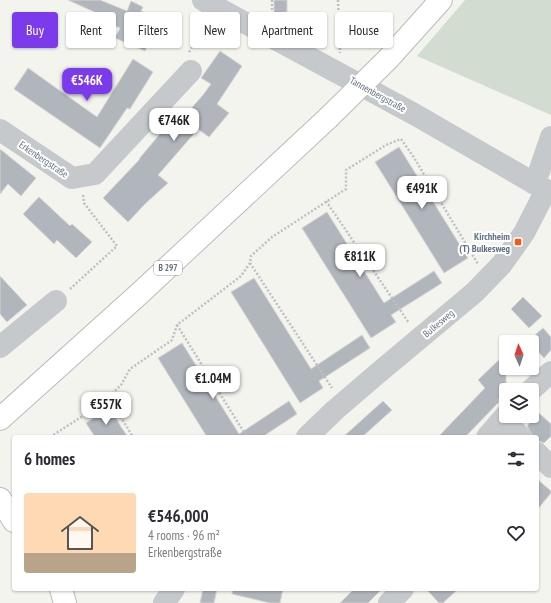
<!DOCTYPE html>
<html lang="en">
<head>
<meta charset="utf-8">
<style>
	:root { --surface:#fff; --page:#f2f2f3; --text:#2b2b33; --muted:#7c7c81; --line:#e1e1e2; --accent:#7c3aed }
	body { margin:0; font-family:"PT Sans Narrow",sans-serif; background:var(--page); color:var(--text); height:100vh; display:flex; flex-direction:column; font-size:15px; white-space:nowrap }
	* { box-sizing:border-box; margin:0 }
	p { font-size:13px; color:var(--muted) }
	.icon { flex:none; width:22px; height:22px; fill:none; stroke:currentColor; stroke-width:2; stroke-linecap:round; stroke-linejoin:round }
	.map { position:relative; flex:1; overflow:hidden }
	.side { position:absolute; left:12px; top:435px; width:527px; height:156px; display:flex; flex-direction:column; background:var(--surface); border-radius:4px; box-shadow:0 1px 3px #0004 }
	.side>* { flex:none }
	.banner { position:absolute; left:12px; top:12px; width:527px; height:36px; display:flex; gap:8px }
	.needle { width:26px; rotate:357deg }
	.controls { position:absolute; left:499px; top:335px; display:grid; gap:8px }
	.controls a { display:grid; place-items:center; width:40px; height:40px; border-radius:4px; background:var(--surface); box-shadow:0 1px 3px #0004; font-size:20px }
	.price { position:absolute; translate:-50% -34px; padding:0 9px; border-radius:8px; background:#fff; color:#222; font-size:13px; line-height:26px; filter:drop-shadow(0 1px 2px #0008) }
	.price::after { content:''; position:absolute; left:50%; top:24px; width:12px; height:9px; margin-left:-6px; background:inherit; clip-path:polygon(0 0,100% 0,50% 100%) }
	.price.current { background:var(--accent); color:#fff }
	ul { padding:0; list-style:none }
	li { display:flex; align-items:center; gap:12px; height:100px; padding:0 12px }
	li+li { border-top:1px solid var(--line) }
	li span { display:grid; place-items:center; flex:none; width:112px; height:80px; border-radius:4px; color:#555 }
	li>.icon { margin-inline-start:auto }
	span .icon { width:48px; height:48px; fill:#fffc; stroke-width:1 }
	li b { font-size:17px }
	h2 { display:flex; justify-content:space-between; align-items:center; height:48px; padding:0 12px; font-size:17px }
	.chip { padding:0 14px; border-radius:4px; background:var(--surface); box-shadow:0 1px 3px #0004; font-size:14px; line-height:36px }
	.chip.current { background:var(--accent); color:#fff }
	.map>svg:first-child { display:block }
</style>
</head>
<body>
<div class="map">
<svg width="551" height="603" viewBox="0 0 551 603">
	<rect width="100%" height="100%" fill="#f4f4ef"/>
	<path fill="#d3dcd0" d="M465 0H551V115L417 56Z"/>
	<path fill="#b0b6bc" stroke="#d5d5d2" d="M68 0H100L127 11 131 1 143 7 141 11 175 27 166 46 151 38 145 51 115 38 120 28 99 20 101 15Z
		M274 0H287V12L274 13Z
		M220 51 242 66 217 104 229 113 209 137 198 129 158 175 168 183 146 203 128 222 103 198 140 159H139L170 122 175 127 203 95 211 84 201 78Z
		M133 59 153 72 130 109 127 108 100 148 14 89 28 68 97 117Z
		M399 147 468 258 444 273 375 162Z
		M0 149 36 178 21 196 8 184 0 194Z
		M39 197 70 226 72 224 92 242 76 258 57 240 54 244 23 214Z
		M327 212 384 303 434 271 442 283 391 315 396 322 371 338 302 228Z
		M0 276 27 305 7 322 0 314Z
		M254 278 311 369 362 335 370 348 319 381 323 388 300 403 231 292Z
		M523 297 542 316 529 328 511 309Z
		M543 328 551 337V350L544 358 532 345V342L528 341Z
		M182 343 239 434 289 401 297 414 262 437H207L158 358Z
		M506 353V392L498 400 500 401 465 437H438L485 388 478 380Z
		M383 401 392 410 362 437H343Z
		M110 408 121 427 128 437H95L86 423Z
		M539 413 551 424V436L544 443 539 441 537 437 533 436 527 426Z
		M537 479 551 491V493L537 510Z
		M203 589H217L214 603H200Z
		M233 589H283L280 603H270L232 594Z
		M354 589H382L368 603H340Z
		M426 589H458L443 603H439Z"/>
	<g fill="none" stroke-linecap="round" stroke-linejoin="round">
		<g stroke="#b8bbbf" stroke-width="24">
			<path id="major" d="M388 59 441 0
				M0 419 139 294 328 118
				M0 499 14 521
				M61 589 65 603"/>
		</g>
		<path stroke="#bec0c2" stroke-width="2.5" stroke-dasharray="2 2" stroke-linecap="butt" d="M272 0V15
			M338 0 340 53
			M189 52 207 23
			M326 201 409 323
			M250 263 332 388
			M70 289 117 246 84 203 83 194
			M177 325 247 437
			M108 396 133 437
			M50 437 100 405 121 385 130 369 172 340 177 325 241 276 250 263 251 256 272 237 346 189V170L386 145 401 139 413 156 478 264"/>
		<path stroke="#c6c9cc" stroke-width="22" d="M203 0 414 114 551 193
			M0 130 72 178 95 174 191 71
			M533 183 539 172 551 137
			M0 347 56 301
			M531 390 551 372
			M503 419 521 437
			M307 437 335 410 377 374 475 292 502 264 524 233 546 190
			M487 437 506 415
			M537 453 551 467
			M164 603 174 589
			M389 603 403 589"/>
		<use href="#major" stroke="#fff" stroke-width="22"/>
		<g stroke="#b8bbbf" stroke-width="24" stroke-linecap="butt">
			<path id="major-bridge" d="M328 118 388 59"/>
		</g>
		<use href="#major-bridge" stroke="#fff" stroke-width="22"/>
	</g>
	<rect fill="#f35c10" stroke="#fff" stroke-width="1.5" x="514" y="238" width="8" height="8" rx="2"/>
	<g text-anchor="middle" stroke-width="4" stroke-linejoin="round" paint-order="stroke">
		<rect fill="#fff" stroke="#909ba8" stroke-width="1" x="154" y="261" width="28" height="14" rx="3"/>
		<g font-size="9" font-weight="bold" fill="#607083">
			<text x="168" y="271">B 297</text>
		</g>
		<g font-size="10" fill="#607083" stroke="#fff">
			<text transform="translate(378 94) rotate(29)" y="4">Tannenbergstraße</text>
			<text transform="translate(44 159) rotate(34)" y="4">Erkenbergstraße</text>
			<text transform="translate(438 323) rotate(-40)" y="4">Bulkesweg</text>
		</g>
		<g font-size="10" font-weight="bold" fill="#607083" stroke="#fff" text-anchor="end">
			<text x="510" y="240">Kirchheim<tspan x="510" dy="12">(T) Bulkesweg</tspan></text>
		</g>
	</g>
</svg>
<div class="controls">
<a><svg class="needle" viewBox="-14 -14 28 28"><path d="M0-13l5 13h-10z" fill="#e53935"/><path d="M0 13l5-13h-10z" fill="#7c7c81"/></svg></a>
<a><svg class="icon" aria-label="layers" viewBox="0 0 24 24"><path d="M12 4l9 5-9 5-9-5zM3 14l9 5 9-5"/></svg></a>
</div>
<b class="price current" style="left:87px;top:102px">€546K</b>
<b class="price" style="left:174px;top:142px">€746K</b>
<b class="price" style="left:422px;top:210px">€491K</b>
<b class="price" style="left:360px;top:278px">€811K</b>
<b class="price" style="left:213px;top:400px">€1.04M</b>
<b class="price" style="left:106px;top:426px">€557K</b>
<div class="banner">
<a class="chip current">Buy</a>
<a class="chip">Rent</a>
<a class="chip">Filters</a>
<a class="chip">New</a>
<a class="chip">Apartment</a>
<a class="chip">House</a>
</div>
<section class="side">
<h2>6 homes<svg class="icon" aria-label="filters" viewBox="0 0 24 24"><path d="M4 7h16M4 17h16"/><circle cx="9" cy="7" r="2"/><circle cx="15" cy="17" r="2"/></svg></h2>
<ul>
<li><span style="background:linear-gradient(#ffd9b3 75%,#b9a48a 0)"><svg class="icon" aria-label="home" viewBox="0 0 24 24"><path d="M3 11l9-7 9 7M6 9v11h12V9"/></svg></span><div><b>€546,000</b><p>4 rooms · 96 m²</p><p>Erkenbergstraße</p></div><svg class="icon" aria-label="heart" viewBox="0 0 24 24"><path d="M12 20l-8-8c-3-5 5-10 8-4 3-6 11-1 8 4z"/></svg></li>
</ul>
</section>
</div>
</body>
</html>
